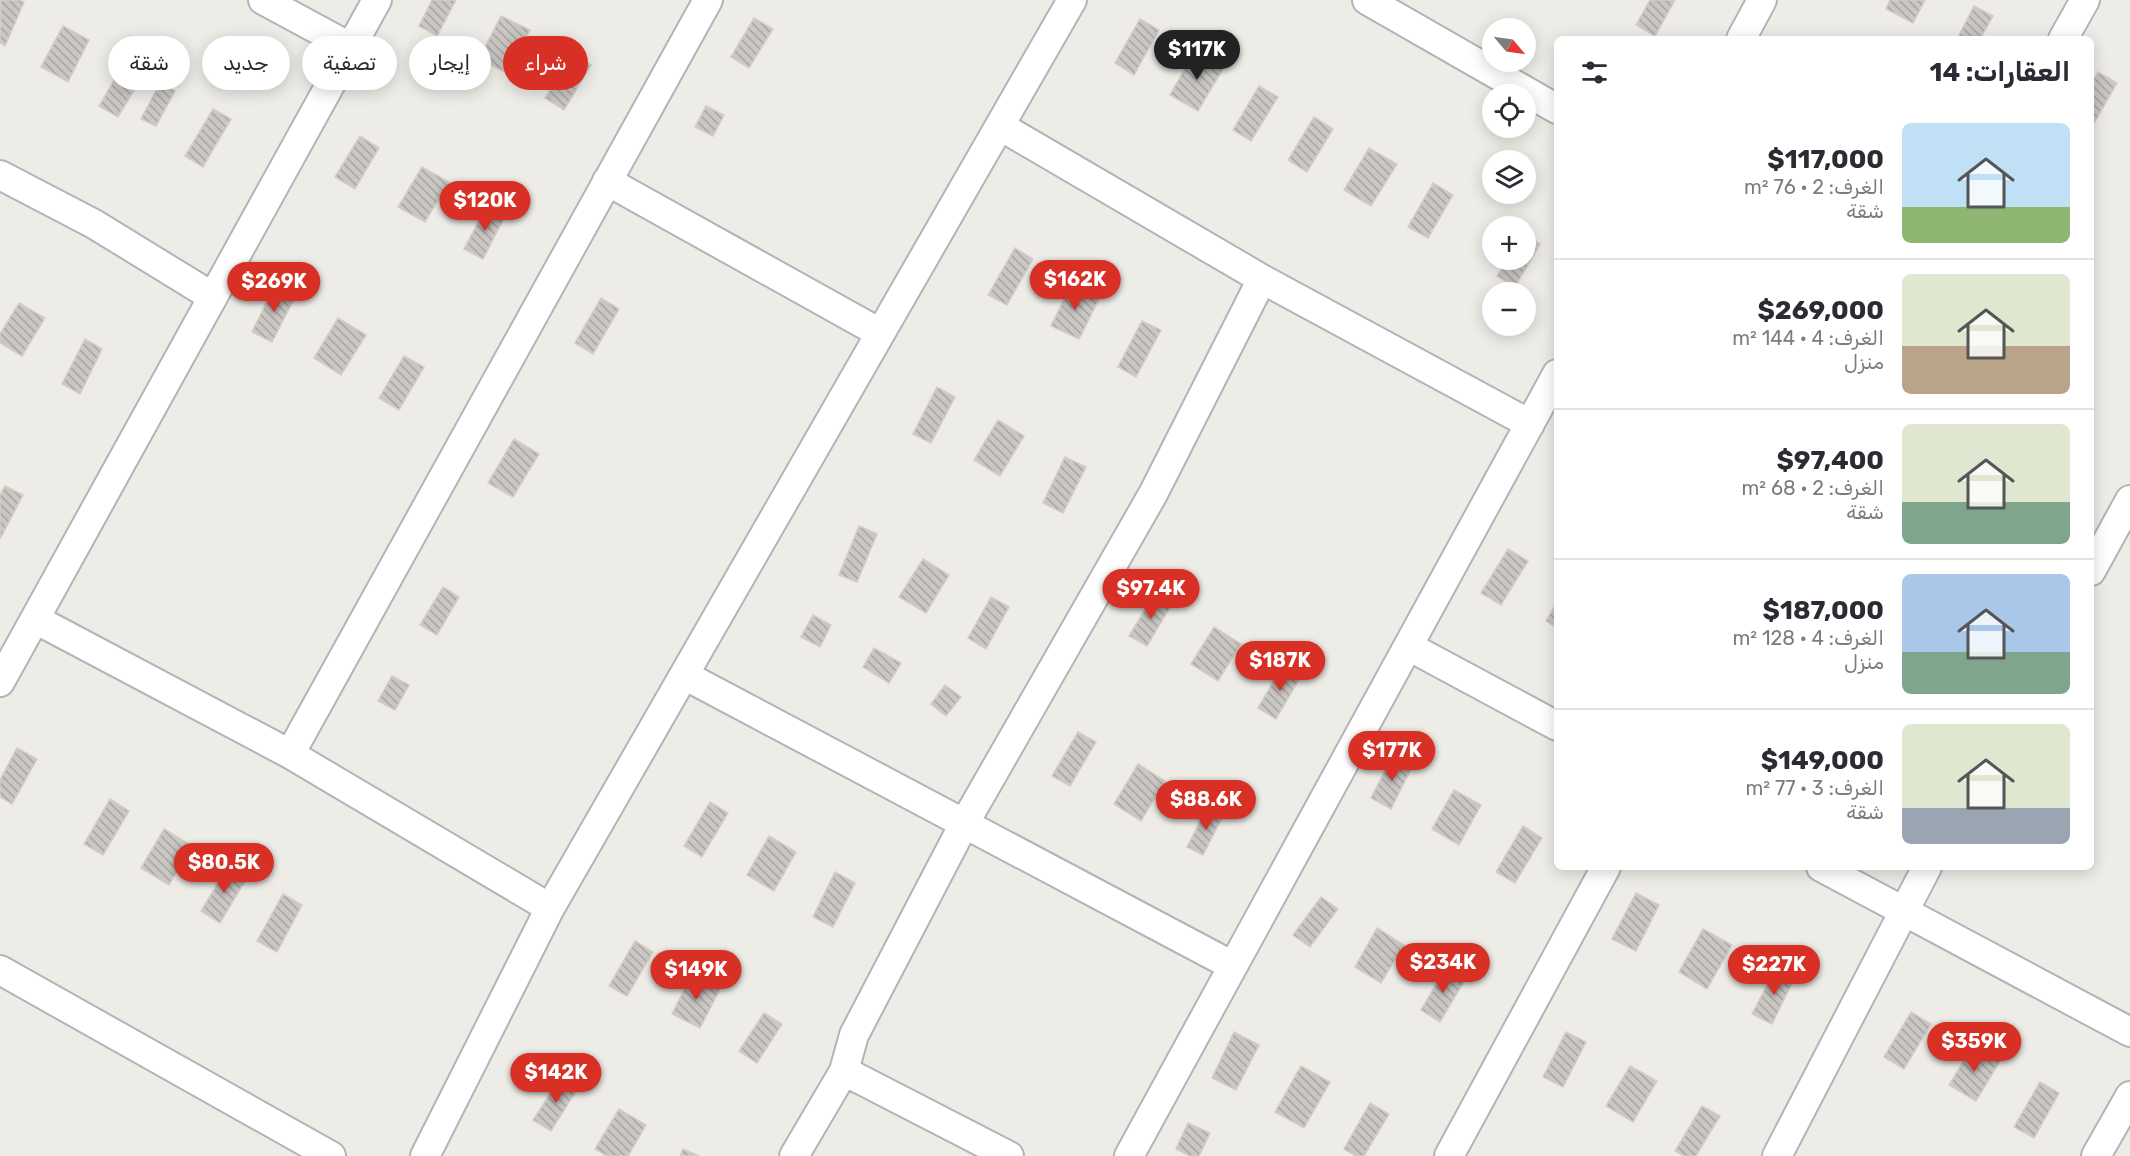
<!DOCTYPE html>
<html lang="ar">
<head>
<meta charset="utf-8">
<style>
	:root { --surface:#fff; --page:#f7f7f7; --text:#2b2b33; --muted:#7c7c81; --line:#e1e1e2; --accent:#d93025 }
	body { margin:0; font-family:Rubik,"Noto Sans Arabic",sans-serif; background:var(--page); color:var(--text); direction:rtl; height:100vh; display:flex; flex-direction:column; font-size:22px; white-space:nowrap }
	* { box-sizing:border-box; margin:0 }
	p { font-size:20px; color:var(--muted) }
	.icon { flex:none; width:33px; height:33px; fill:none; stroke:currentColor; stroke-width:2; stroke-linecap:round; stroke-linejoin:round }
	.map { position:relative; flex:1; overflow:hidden; direction:ltr }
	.details { position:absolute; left:1554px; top:36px; width:540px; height:834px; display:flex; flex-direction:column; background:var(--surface); border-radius:9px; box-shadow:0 3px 15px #0003; direction:rtl }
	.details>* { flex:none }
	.hud { position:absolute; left:18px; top:36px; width:570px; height:54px; direction:rtl; display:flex; gap:12px }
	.needle { width:39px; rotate:119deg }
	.buttons { position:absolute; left:1482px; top:18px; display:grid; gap:12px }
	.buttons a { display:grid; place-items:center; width:54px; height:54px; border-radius:50%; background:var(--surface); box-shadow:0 3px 15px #0003; font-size:30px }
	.price { position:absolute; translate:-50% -51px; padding:0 14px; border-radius:21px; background:var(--accent); color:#fff; font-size:20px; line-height:39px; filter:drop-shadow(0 2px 3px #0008) }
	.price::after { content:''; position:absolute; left:50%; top:36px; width:18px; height:14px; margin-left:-9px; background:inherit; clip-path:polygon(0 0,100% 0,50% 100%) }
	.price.selected { background:#222; color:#fff }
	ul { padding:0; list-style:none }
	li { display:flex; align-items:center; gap:18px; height:150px; padding:0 24px }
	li+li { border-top:2px solid var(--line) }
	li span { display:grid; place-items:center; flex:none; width:168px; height:120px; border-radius:9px; color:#555 }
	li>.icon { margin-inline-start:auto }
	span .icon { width:72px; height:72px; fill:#fffc; stroke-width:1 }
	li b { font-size:26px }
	h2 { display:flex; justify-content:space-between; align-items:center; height:72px; padding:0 24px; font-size:26px }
	.pill { padding:0 21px; border-radius:27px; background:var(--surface); box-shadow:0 3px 15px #0003; font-size:21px; line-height:54px }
	.pill.selected { background:var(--accent); color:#fff }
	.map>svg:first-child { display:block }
</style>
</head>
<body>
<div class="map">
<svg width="2130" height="1156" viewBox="0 0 2130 1156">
	<defs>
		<pattern id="building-back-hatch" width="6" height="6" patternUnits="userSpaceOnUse" patternTransform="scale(1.5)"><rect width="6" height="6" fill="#cac7c3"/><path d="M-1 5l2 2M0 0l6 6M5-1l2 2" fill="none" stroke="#a7a5a2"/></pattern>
	</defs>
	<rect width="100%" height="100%" fill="#eeece7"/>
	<path fill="url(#building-back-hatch)" stroke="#d3cdc6" stroke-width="1.5" d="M1 0H19L24 2 5 46 0 43Z
		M432 0H456L437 36 419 26Z
		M1650 0H1675L1655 36 1636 25Z
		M1890 0H1925L1913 23 1886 9Z
		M1974 6 1993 16 1980 39H1957Z
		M501 16 530 30 507 73 479 59Z
		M754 18 773 29 749 68 731 57Z
		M1140 19 1159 30 1134 75 1115 63Z
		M63 26 89 40 68 82 41 67Z
		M1195 51 1224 67 1198 111 1170 95Z
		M573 53 591 65 564 110 545 98Z
		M126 60 145 72 118 117 99 106Z
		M2098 72 2117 83 2093 125 2091 124V85Z
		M160 83 175 91 156 126 141 119Z
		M1259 86 1278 97 1251 141 1233 130Z
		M706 106 724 115 713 136 695 127Z
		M213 109 231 119 203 167 185 156Z
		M1314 117 1333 129 1307 172 1288 160Z
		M360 136 379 148 355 189 335 177Z
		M1369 148 1397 164 1371 206 1344 190Z
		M422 167 449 182 425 222 398 207Z
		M1433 183 1453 195 1428 238 1408 227Z
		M488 204 506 214 483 259 464 249Z
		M1526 235 1540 244 1515 287 1497 276 1507 260H1526Z
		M1015 248 1033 259 1007 305 988 295Z
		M1072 283 1100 297 1079 339 1051 326Z
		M275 285 296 295 272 342 252 332Z
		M601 298 619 309 593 354 575 343Z
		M19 303 45 318 22 356 0 343V334Z
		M338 318 366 335 341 375 314 358Z
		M1142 321 1161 330 1136 377 1118 367Z
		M85 339 102 349 80 394 62 384Z
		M404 356 424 367 399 410 379 398Z
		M937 387 955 397 931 443 913 434Z
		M998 420 1024 436 1000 476 974 460Z
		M514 439 539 454 513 497 488 483Z
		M1065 457 1086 467 1063 513 1043 503Z
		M5 486 23 495 0 539V495Z
		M859 526 877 534 857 582 839 575Z
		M1508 549 1528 561 1501 605 1481 593Z
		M923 559 949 575 926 613 899 597Z
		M443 587 459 597 437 635 420 625Z
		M1155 593 1172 604 1147 646 1129 636Z
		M991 597 1009 607 986 649 968 638Z
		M1557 602V628L1546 621Z
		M813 615 831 625 820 647 801 637Z
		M1214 627 1241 644 1218 681 1191 664Z
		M874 648 901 663 889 683 863 667Z
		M1283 665 1301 676 1276 719 1258 708Z
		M392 676 409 685 395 710 378 701Z
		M945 685 961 697 946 716 931 704Z
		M1078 732 1096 742 1070 786 1052 776Z
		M17 748 37 759 12 804 0 797V780Z
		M1393 755 1413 765 1391 809 1371 798Z
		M1138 764 1165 781 1141 821 1114 804Z
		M1454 790 1481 805 1459 845 1432 829Z
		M110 799 129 811 103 855 84 844Z
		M710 802 728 813 702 857 684 846Z
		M1208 806 1224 814 1203 855 1187 847Z
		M1523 826 1542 838 1515 883 1496 872Z
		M164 829 192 846 169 885 141 868Z
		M769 836 796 852 774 891 747 875Z
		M229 865 248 876 220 923 201 911Z
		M835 872 855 883 833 927 813 917Z
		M1636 893 1659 905 1636 951 1612 939Z
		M283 894 302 905 277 952 257 941Z
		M1321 897 1338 909 1310 947 1293 935Z
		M1377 928 1404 945 1381 983 1355 967Z
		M1703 929 1732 945 1707 989 1679 972Z
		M635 941 653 952 627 996 609 986Z
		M1446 967 1466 978 1440 1022 1421 1010Z
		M1776 968 1795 977 1772 1024 1752 1014Z
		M692 974 720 989 700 1028 672 1014Z
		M1911 1012 1931 1024 1904 1069 1884 1057Z
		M764 1013 782 1024 757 1063 739 1051Z
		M1234 1032 1259 1045 1236 1090 1212 1078Z
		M1566 1032 1586 1042 1563 1087 1543 1077Z
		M1973 1045 2000 1061 1976 1101 1949 1085Z
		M1301 1066 1330 1082 1304 1128 1275 1112Z
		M1630 1066 1657 1081 1633 1122 1606 1106Z
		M561 1077 578 1088 551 1131 533 1120Z
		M2040 1082 2059 1093 2034 1138 2014 1127Z
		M1370 1103 1389 1114 1364 1156H1356L1344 1149Z
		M1702 1106 1720 1116 1696 1156H1684L1675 1151Z
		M619 1109 646 1125 628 1156H607L595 1149Z
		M1188 1123 1210 1133 1199 1156H1190L1176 1149Z
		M683 1149 699 1156H680Z"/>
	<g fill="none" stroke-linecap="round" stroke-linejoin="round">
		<g stroke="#b2b4b7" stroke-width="32">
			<path id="street" d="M263 0 350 47
				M1367 0 1557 109
				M1741 39 1762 0
				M2063 39 2085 0
				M1000 126 1262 279 1530 424
				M0 175 94 224 213 297
				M607 181 880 333
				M2091 571 2130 500
				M35 619 290 754 550 908
				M1408 646 1557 726
				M684 675 1233 966
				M0 682 377 0
				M290 754 708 0
				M1821 867 2130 1032
				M0 970 331 1156
				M844 1071 1009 1156
				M425 1156 550 908 1072 0
				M794 1156 844 1071 854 1035 964 824 1153 494 1262 279
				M1129 1156 1557 374
				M1449 1156 1606 867
				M1777 1156 1927 867
				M2096 1156 2130 1096"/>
		</g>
		<use href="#street" stroke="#fff" stroke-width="28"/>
	</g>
</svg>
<div class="buttons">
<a><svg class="needle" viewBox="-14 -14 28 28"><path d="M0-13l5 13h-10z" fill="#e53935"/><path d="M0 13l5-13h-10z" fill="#7c7c81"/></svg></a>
<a><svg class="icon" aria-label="locate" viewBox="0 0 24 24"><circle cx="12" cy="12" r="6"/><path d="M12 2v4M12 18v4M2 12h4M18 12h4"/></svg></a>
<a><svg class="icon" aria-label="layers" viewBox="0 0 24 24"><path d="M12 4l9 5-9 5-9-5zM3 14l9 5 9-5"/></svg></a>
<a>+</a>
<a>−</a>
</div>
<b class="price selected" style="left:1197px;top:81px">$117K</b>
<b class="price" style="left:485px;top:232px">$120K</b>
<b class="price" style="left:1075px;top:311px">$162K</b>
<b class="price" style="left:274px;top:313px">$269K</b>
<b class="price" style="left:1151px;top:620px">$97.4K</b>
<b class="price" style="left:1280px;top:692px">$187K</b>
<b class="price" style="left:1392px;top:782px">$177K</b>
<b class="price" style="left:1206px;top:831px">$88.6K</b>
<b class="price" style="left:224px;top:894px">$80.5K</b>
<b class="price" style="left:1443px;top:994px">$234K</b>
<b class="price" style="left:1774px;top:996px">$227K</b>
<b class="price" style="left:696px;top:1001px">$149K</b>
<b class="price" style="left:1974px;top:1073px">$359K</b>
<b class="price" style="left:556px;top:1104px">$142K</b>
<div class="hud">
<a class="pill selected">شراء</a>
<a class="pill">إيجار</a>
<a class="pill">تصفية</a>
<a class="pill">جديد</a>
<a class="pill">شقة</a>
</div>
<section class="details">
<h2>العقارات: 14<svg class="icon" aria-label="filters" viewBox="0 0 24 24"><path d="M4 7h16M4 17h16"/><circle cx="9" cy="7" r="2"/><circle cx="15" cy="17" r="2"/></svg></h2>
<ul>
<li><span style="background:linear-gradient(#bfe0f5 70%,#8fb573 0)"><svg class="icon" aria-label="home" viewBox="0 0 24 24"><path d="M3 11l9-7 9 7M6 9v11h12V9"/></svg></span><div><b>$117,000</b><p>الغرف: 2 · 76 m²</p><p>شقة</p></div></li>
<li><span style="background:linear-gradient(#dfe7d0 60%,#b9a48a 0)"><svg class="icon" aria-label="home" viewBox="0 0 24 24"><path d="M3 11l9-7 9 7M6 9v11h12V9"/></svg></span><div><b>$269,000</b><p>الغرف: 4 · 144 m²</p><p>منزل</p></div></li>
<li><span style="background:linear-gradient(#dfe7d0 65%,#7fa58c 0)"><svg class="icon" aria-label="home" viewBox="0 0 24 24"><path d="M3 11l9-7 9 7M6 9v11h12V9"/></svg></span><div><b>$97,400</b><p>الغرف: 2 · 68 m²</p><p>شقة</p></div></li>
<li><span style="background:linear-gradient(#a9c7e8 65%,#7fa58c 0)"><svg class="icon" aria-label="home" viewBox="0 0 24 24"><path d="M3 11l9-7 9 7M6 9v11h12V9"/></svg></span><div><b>$187,000</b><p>الغرف: 4 · 128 m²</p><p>منزل</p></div></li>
<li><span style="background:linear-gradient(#dfe7d0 70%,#9aa5b1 0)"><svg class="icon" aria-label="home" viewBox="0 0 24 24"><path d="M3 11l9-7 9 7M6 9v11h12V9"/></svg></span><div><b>$149,000</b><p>الغرف: 3 · 77 m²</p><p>شقة</p></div></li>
</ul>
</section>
</div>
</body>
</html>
